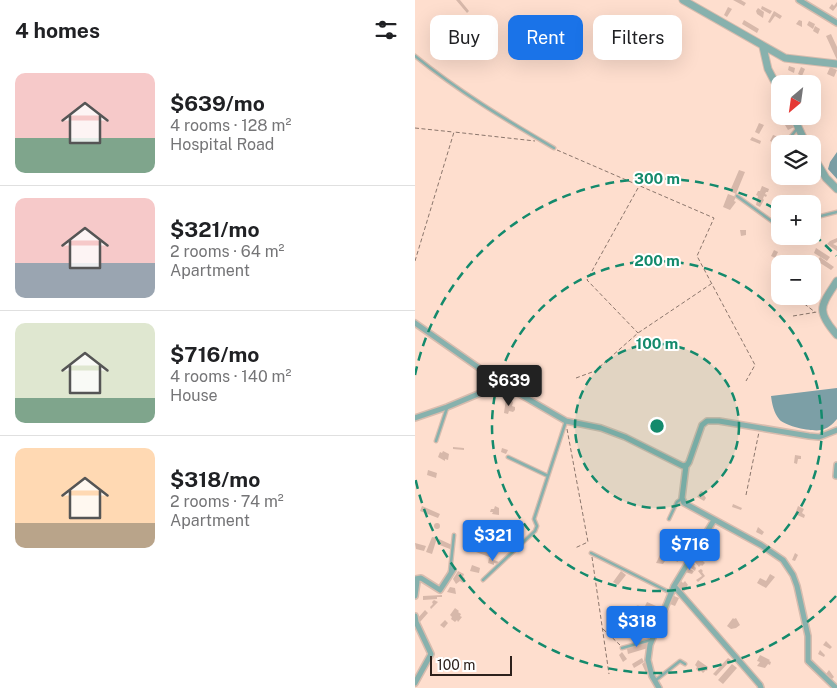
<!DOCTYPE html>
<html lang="en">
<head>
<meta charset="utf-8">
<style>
	:root { --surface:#fff; --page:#f6f6f6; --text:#202124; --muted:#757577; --line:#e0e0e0; --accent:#1a73e8 }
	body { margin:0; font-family:"Public Sans",sans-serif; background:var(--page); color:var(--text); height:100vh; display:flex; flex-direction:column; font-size:19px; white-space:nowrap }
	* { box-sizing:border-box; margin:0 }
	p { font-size:16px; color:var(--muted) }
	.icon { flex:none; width:28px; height:28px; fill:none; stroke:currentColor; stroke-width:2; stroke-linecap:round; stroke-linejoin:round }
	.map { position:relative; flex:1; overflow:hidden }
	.drawer { display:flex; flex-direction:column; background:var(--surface); width:415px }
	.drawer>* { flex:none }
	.hud { position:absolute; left:15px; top:15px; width:331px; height:45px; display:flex; gap:10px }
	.needle { width:32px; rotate:209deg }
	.controls { position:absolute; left:356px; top:75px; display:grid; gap:10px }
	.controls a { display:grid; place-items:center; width:50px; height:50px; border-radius:10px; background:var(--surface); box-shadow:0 5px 20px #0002; font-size:25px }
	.scale { position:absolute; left:15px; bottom:12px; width:82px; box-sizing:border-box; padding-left:5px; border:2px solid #2d211c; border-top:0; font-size:14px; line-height:18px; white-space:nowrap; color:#2d211c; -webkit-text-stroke:4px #fff; paint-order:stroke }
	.price { position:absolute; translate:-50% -42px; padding:0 11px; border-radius:5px; background:var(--accent); color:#fff; font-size:16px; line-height:32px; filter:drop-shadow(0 1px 2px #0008) }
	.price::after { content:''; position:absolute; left:50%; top:30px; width:15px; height:11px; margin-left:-8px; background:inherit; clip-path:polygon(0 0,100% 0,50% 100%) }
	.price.on { background:#222; color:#fff }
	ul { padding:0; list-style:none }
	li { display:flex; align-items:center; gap:15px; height:125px; padding:0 15px }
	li+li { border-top:1px solid var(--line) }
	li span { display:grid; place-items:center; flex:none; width:140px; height:100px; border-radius:10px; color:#555 }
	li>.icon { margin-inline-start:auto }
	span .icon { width:60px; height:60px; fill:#fffc; stroke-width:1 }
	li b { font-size:21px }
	h2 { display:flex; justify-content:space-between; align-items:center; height:60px; padding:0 15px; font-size:21px }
	.pill { padding:0 18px; border-radius:10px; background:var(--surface); box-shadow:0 5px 20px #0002; font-size:18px; line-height:45px }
	.pill.on { background:var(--accent); color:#fff }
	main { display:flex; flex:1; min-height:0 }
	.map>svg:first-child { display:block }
</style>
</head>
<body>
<main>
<section class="drawer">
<h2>4 homes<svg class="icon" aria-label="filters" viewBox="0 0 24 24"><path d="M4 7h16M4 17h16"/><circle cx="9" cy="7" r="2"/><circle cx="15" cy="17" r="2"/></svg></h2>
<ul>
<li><span style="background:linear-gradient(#f6c9c9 65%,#7fa58c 0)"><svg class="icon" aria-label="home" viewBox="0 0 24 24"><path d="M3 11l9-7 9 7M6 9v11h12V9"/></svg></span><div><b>$639/mo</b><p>4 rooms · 128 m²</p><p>Hospital Road</p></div></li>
<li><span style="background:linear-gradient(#f6c9c9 65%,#9aa5b1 0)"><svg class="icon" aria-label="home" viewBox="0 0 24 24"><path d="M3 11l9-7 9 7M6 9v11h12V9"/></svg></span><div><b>$321/mo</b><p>2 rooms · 64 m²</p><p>Apartment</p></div></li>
<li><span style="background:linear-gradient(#dfe7d0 75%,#7fa58c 0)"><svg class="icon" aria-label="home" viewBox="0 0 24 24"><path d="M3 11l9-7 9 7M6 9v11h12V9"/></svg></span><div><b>$716/mo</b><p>4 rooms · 140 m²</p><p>House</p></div></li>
<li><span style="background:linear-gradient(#ffd9b3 75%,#b9a48a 0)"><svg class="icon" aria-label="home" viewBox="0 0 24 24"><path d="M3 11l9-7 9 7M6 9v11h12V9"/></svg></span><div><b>$318/mo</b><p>2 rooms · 74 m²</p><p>Apartment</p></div></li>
</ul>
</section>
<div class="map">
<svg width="422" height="688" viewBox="0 0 422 688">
	<rect width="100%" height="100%" fill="#fedece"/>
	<path fill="#7c9fa6" d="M422 152V179L413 169 415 162Z
		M422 388V419C418 424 412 429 406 430 397 432 369 426 364 419 359 413 357 404 356 396Z"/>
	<path fill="#d7b8aa" d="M41 0H45L54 11 52 13Z
		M318 0H326L331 3 329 6Z
		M422 2V6L418 11 414 8 417 4 419 6Z
		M347 6 357 11 355 14 346 9Z
		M313 7 317 9 312 17 309 15Z
		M343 8 349 12 348 18 342 14 341 11Z
		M359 11 367 16 365 19 360 16 355 23 353 22Z
		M329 20 344 29 342 33 327 24Z
		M384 20 387 21V27L381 24Z
		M394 21 400 24 398 29 392 25Z
		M400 26 405 29 403 34 398 31Z
		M416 34 422 47V60L411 36Z
		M374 66 380 68 379 73 373 70Z
		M386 67 390 69 387 76 383 74Z
		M415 67 422 70 419 77 412 74Z
		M375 122 379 127 373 130 370 125Z
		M344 123 349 125 344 134 340 132Z
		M358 135 367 138 366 139 368 140 365 146 355 141Z
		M337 137 346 141 345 144 335 140Z
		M363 168 365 170V176L361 180 357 175Z
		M324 170 330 172 321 194 315 191Z
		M347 186 354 189 353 192H351L350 194 352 195 351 197 349 196 348 199 349 200 345 207 341 205 343 196 341 195 343 191H345Z
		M313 194 321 197 319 201 321 202 315 210 308 207Z
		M325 230H331V235L326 236Z
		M422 238V242L418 244 422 246V251L412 244 415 241Z
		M401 248 415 257 412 261 399 253Z
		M359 250 363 252 360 258 356 256Z
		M405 257 419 267 416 270 402 261Z
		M398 285 405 290 402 294 398 292Z
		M91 399 96 400 98 402 97 406 100 407V410L98 412 94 411 93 414 89 413Z
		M38 447 49 448V450L38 449Z
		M87 448 93 450 91 454 86 452Z
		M28 451 34 454 33 460 30 459V461L23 457 25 452 27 453Z
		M380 455 386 456V459H383L382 464 379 463Z
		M13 470 22 473 21 478 12 475Z
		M286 491 290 493 289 495 291 498 289 501 282 497Z
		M318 504 327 508 326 510 317 507Z
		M7 506 25 514 23 518 5 511Z
		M80 506 84 508V515L77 514 78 512H75L76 509H79Z
		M383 506 389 509 387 513 390 515 389 518 380 514Z
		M19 526a3 3 0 1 1 6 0a3 3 0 1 1-6 0Z
		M343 527 349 532 347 535 341 532Z
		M246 533 254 536V542L248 540 250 536 245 534Z
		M17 537 22 538 17 554 11 552Z
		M24 539 37 545 35 549 22 544Z
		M0 543 11 546 9 551 1 549Z
		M257 547 259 549 256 555 251 553 254 548 256 549Z
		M63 548 79 553 77 558 61 552Z
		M380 553 383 555 380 561 377 560Z
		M281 554 290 563 287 566 286 565 284 567 279 561 281 559 278 557Z
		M245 555 250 561 248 564 241 563Z
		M258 555 264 558 263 562 256 559Z
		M74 558 84 562 83 564 79 563V565L73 563Z
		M275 561 280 564 279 566 281 568 280 571 273 566Z
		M57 565 65 568 64 573 55 571Z
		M273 568 279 571 277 574 270 572Z
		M286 569 288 571 287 572 290 576 283 582 281 580 287 576 283 571Z
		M43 571 49 574 48 577 50 578 48 583 45 581 41 584 38 579Z
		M206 571 211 575 203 585 198 582Z
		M355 574 360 577 351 588 342 583 345 578 351 581Z
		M266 581 268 583 270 581 273 585 272 586V589L268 592 262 586Z
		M35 587 40 588 41 594 32 592Z
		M27 595V597H22V599L8 600V596Z
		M259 596 264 598 260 606 255 604Z
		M19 600 23 602 16 609 15 607 18 604 17 602Z
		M232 602 241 606 239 611 229 608Z
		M40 608 44 611 43 612 46 614 45 616 47 617 43 622 42 620 40 622 36 619 37 617 35 615Z
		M10 610 13 613 5 622 2 619Z
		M318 618 319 619 321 618 325 625 321 628 316 629 312 626Z
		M30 620 33 623 29 628 25 625Z
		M244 631a3 3 0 1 1 6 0a3 3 0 1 1-6 0Z
		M411 641 417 647 415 649 408 645Z
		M231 643 233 648 213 654 212 649Z
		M405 650 410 655 409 657 403 654Z
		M207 652 212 659 208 662 204 655Z
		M345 655 355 660 354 661 356 662 355 665 353 664 350 668 342 666 345 662 342 661Z
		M227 658 229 662 219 668 217 664Z
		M313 658 316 660 301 676 298 674Z
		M283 660 293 667 292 671 291 670 288 673 286 671 284 672 281 669 282 667 280 665Z
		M230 662 234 671 231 673 227 664Z
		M317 664 322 668 308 684 303 680Z
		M414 670 419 677 417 679 411 674Z"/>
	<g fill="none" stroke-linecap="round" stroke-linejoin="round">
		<g stroke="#d8bcae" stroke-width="5">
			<path id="service" d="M0 56C43 91 91 120 139 148
				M372 141 382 129
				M322 196 362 225H365
				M398 218 422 212
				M21 441 32 408
				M93 457 133 476
				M254 519 262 502 266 499
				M176 553 256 593
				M35 572 39 535
				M68 580 120 531 122 526 119 519 151 421
				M223 608 245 620
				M207 648 236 640
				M241 680 265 661 270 664"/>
		</g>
		<g stroke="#d8bcae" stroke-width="8">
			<path id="minor" d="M384 0 422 23
				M0 323 87 384 151 421 186 428 210 437 268 466 272 465 274 462 287 425 292 421H304L394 436 404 437 422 430
				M0 418 32 407 87 384
				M271 466 267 498 269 503 346 545 368 560 378 575 382 586 393 636V661L421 688
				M421 476 422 465
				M0 579 6 578 25 590 38 570
				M0 580 2 582 0 596
				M259 586 345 685 346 688
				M0 616 1 622 16 654 0 683
				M244 688 237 676 233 660 235 645 259 586 299 520"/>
		</g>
		<g stroke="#d8bcae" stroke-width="9">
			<path id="tertiary" d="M268 0 370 58 422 64
				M348 47 353 69 365 92
				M378 116 391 144
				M398 156 411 178 422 189
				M422 281C406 306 400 310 422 335"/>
		</g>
		<path stroke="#8b766c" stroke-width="1" stroke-dasharray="4 2.5" stroke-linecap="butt" d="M0 128 38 132
			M142 150 299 218 282 256 340 365 331 381
			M223 188 172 280 223 333
			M0 261 39 132 120 141
			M379 296 400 312
			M378 316 402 312
			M161 378 180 371 223 333 296 284
			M152 429 173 542 160 548
			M331 495 344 432
			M177 557 194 674
			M188 629 205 645"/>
		<use href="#service" stroke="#87b1ad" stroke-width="2.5"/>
		<use href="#minor" stroke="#87b1ad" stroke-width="5"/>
		<use href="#tertiary" stroke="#87b1ad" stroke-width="7"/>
	</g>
	<circle cx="242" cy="426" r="82" fill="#148a6c" fill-opacity=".12"/>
	<g fill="none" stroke="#148a6c" stroke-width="2.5" stroke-dasharray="9 6">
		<circle cx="242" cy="426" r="82"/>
		<circle cx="242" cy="426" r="165"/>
		<path d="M421 596A247 247 0 0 1 0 477M0 375A247 247 0 0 1 364 211M399 235A247 247 0 0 1 421 256"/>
	</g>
	<circle cx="242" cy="426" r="8" fill="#148a6c" stroke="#fff" stroke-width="2.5"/>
	<g font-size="15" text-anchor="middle" font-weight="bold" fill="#148a6c" stroke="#fff" stroke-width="4" stroke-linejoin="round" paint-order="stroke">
		<text x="242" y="184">300 m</text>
		<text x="242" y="266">200 m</text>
		<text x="242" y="349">100 m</text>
	</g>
</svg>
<div class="controls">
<a><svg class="needle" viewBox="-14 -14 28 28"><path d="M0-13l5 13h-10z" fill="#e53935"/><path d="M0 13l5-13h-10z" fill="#757577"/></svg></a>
<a><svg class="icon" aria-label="layers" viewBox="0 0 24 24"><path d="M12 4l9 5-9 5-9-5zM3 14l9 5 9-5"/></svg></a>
<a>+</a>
<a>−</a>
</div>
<div class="scale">100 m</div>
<b class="price on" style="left:94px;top:407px">$639</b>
<b class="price" style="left:78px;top:562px">$321</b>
<b class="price" style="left:275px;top:571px">$716</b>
<b class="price" style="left:222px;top:648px">$318</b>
<div class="hud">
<a class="pill">Buy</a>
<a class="pill on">Rent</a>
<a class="pill">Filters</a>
</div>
</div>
</main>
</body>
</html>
